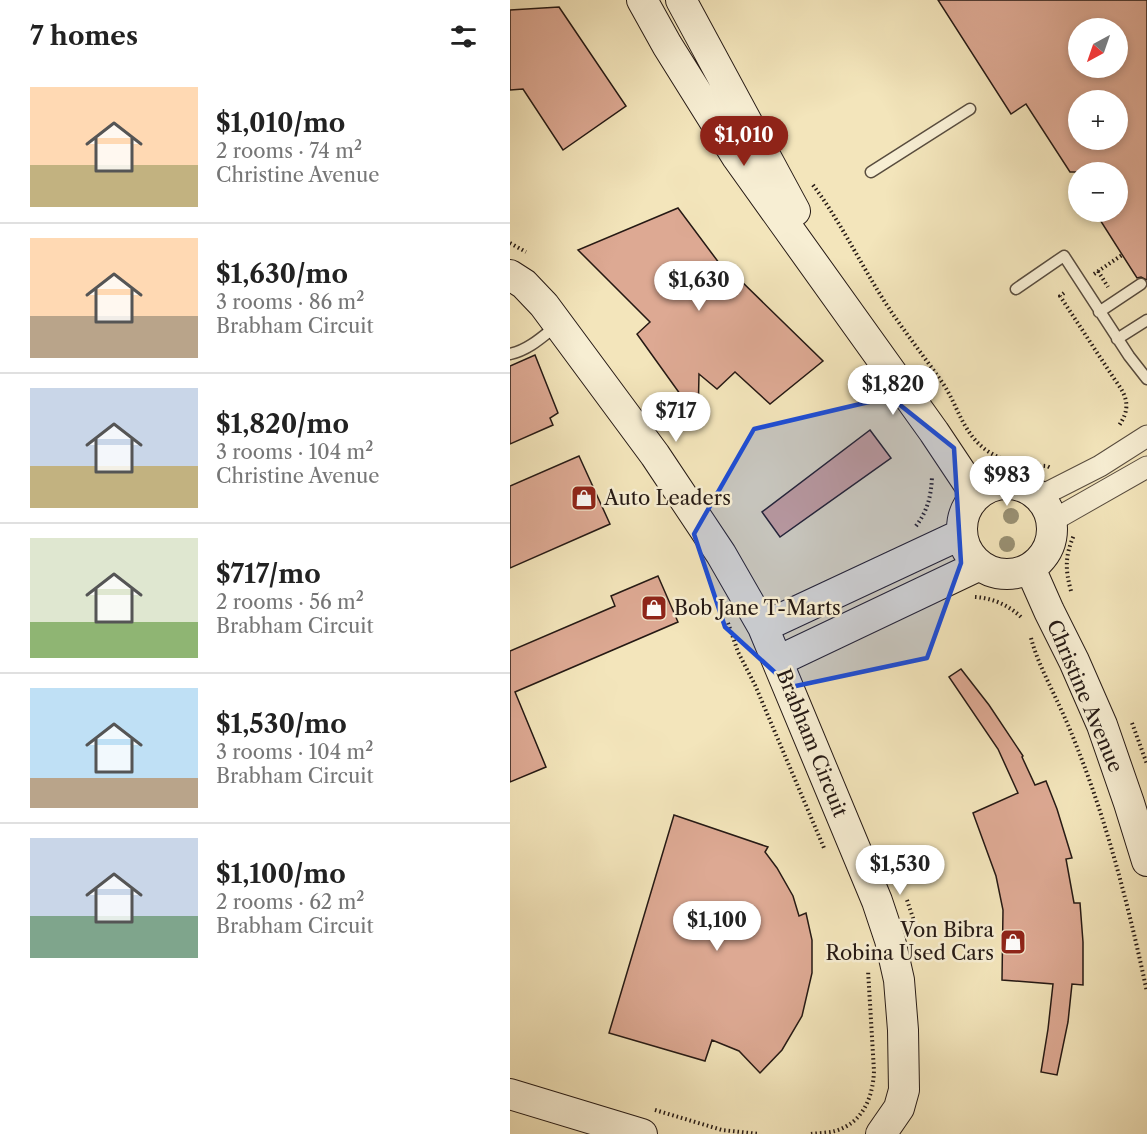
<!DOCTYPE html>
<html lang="en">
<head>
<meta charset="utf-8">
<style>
	:root { --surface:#fff; --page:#f6f6f6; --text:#222; --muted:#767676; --line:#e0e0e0; --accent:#8f2418 }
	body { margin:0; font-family:"Libre Caslon Text",serif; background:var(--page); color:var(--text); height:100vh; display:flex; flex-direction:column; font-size:22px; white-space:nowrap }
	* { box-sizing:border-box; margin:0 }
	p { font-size:20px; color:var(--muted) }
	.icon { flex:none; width:33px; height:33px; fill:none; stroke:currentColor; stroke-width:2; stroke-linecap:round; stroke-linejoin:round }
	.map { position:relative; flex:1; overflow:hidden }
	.sheet { display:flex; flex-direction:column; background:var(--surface); width:510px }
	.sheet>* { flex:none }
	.needle { width:39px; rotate:220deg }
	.tools { position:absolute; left:558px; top:18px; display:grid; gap:12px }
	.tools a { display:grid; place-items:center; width:60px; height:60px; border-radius:50%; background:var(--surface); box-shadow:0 3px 9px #0003; font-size:30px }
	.price { position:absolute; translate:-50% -51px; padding:0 14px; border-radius:21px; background:#fff; color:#222; font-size:20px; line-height:39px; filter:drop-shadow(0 2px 3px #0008) }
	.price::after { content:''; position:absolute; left:50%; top:36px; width:18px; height:14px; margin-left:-9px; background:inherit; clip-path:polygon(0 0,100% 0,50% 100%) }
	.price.selected { background:var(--accent); color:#fff }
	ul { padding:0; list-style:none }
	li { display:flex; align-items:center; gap:18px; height:150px; padding:0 30px }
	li+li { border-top:2px solid var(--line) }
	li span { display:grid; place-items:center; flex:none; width:168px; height:120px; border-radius:0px; color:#555 }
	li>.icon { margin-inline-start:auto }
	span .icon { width:72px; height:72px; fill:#fffc; stroke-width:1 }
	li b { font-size:26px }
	h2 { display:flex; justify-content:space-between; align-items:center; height:72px; padding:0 30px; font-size:26px }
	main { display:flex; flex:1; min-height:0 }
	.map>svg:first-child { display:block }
</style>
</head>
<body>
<main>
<section class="sheet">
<h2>7 homes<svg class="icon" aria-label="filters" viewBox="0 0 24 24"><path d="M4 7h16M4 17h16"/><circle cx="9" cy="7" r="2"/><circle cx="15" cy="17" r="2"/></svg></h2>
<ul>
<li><span style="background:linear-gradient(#ffd9b3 65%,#c2b280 0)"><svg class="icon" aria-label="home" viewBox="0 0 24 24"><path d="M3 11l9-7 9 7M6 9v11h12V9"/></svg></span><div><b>$1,010/mo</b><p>2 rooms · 74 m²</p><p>Christine Avenue</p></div></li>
<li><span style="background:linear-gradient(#ffd9b3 65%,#b9a48a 0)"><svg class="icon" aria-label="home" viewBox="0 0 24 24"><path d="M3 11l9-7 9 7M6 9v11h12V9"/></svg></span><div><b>$1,630/mo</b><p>3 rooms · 86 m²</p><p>Brabham Circuit</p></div></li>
<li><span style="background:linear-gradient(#c9d6e8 65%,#c2b280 0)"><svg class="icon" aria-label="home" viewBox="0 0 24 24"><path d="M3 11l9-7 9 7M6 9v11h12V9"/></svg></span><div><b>$1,820/mo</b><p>3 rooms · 104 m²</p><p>Christine Avenue</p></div></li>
<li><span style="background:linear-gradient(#dfe7d0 70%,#8fb573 0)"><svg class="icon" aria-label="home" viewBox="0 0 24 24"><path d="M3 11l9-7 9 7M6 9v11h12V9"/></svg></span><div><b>$717/mo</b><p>2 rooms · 56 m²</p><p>Brabham Circuit</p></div></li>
<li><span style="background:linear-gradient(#bfe0f5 75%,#b9a48a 0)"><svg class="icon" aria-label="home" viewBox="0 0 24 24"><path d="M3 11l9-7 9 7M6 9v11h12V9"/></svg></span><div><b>$1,530/mo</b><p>3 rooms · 104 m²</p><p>Brabham Circuit</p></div></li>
<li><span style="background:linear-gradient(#c9d6e8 65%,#7fa58c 0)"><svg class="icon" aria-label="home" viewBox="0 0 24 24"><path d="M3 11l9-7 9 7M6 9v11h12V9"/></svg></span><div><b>$1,100/mo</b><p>2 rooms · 62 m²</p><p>Brabham Circuit</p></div></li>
</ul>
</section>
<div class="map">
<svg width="637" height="1134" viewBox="0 0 637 1134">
	<rect width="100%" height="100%" fill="#f3e5bb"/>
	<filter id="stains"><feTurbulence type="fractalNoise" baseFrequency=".00333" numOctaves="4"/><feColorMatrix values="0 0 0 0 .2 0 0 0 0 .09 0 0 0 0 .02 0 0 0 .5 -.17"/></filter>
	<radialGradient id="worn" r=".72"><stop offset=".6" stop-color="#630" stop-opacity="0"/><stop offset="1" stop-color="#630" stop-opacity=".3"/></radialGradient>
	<path fill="#dda993" stroke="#251914" stroke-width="1.5" fill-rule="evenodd" d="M428 0H637V280L631 277 627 278 585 212H608V172H560L516 104 501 114ZM568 28H608V68H568ZM568 100H608V140H568Z
		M49 7 116 106 53 150 13 89 0 90V10Z
		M168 208 224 283 229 279 313 361 260 404 225 372 207 389 189 374 188 419 127 334 140 322 68 250Z
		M25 355 48 413 40 418 43 425 0 444V366Z
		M360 430 381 458 270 537 252 512Z
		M69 456 100 524 0 568V486Z
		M148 576 168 622 5 692 36 767 0 782V651L105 606 101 596Z
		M451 669 479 705 513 756 512 757 525 785 536 781 547 809 562 858 556 859 564 903H570L573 942V985L562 984 558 1022 547 1075 531 1072 538 1029 543 984 492 980 493 910 486 876 463 813 508 793 488 749 439 677Z
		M164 815 258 847 255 852 267 868 283 896 289 916 296 913 302 940V973L292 1016 272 1050 250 1073 229 1051 202 1040 195 1061 99 1033Z"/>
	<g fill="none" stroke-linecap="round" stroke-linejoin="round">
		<g stroke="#584c3e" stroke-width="13">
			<path id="lane" d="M361 172 460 109
				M506 289 554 256 619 356 637 379
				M589 312 631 284
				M607 339 637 320
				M0 354C18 350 31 338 46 326"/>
		</g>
		<g stroke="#584c3e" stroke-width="23">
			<path id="street" d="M529 497 590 466 637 436
				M542 521 637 467"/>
		</g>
		<g stroke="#251914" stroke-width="32">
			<path id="secondary" d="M132 0 157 45 227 157 424 432 466 495
				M171 0 285 211
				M0 275 14 284 34 305 145 455 211 554 253 627 367 901 380 940 389 980 393 1030 394 1090 389 1108 371 1134
				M452 529a45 45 0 1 1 90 0a45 45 0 1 1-90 0Z
				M520 568 539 611 564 661 592 725 619 803 637 861
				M253 627 452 534
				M268 661 470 565
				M0 1094 132 1134"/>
		</g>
		<path stroke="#251914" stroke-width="4" stroke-dasharray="1.5 3" stroke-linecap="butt" d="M303 185C330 221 349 261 373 299 392 329 414 356 434 385 448 407 453 433 476 450 494 463 516 465 537 466L541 468
			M0 243 16 252
			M588 271 598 287
			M584 274 612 255
			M554 293 550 296 605 380C618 397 621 409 608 427
			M406 526C418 510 421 496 422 477
			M561 591C555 569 555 556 564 535
			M465 597C482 598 499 605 512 618
			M218 623 228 652 245 685 314 848
			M521 638C527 661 539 683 549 705 559 726 567 747 575 768 602 841 621 917 637 992
			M622 723 637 764
			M397 900 405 924
			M145 1110 212 1130 249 1134
			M301 1134C309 1133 318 1133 325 1131 353 1123 363 1097 364 1071L358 970"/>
		<use href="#lane" stroke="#f7eed3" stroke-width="10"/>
		<use href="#street" stroke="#f7eed3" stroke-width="21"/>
		<use href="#secondary" stroke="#f7eed3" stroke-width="30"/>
	</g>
	<g fill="#999174">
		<circle cx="501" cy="516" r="8"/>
		<circle cx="497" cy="544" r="8"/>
	</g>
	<path fill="#1d4ed8" fill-opacity="0.2" stroke="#1d4ed8" stroke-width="4.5" stroke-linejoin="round" d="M380 397 444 448 451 563 417 658 281 687 215 627 184 534 244 429Z"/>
	<defs>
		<g id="shop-square" transform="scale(1.35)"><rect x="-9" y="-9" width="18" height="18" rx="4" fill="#8f2418" stroke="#f7eed3"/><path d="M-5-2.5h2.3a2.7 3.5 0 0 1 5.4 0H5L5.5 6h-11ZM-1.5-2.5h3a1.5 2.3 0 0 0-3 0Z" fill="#fff"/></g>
	</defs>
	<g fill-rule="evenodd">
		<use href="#shop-square" x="74" y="498"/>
		<use href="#shop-square" x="144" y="608"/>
		<use href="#shop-square" x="503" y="942"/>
	</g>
	<g text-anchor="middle" stroke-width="5" stroke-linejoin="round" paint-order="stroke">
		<g font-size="20" fill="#251914" stroke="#f7eed3" text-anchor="start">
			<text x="94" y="505">Auto Leaders</text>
			<text x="164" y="615">Bob Jane T-Marts</text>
			<text x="484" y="937" text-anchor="end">Von Bibra<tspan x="484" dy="23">Robina Used Cars</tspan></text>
		</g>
		<g font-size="20" fill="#251914" stroke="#f7eed3">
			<text transform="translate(575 696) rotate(67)" y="7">Christine Avenue</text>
			<text transform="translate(302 743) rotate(68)" y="7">Brabham Circuit</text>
		</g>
	</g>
	<rect width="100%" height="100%" filter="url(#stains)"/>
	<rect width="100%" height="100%" fill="url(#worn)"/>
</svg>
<div class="tools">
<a><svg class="needle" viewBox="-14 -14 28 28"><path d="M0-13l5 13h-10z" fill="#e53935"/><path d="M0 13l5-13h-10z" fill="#767676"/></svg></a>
<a>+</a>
<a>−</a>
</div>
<b class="price selected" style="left:234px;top:167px">$1,010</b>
<b class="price" style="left:189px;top:312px">$1,630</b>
<b class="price" style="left:383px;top:416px">$1,820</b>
<b class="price" style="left:166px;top:443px">$717</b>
<b class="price" style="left:497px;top:507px">$983</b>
<b class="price" style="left:390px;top:896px">$1,530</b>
<b class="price" style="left:207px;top:952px">$1,100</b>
</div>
</main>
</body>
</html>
